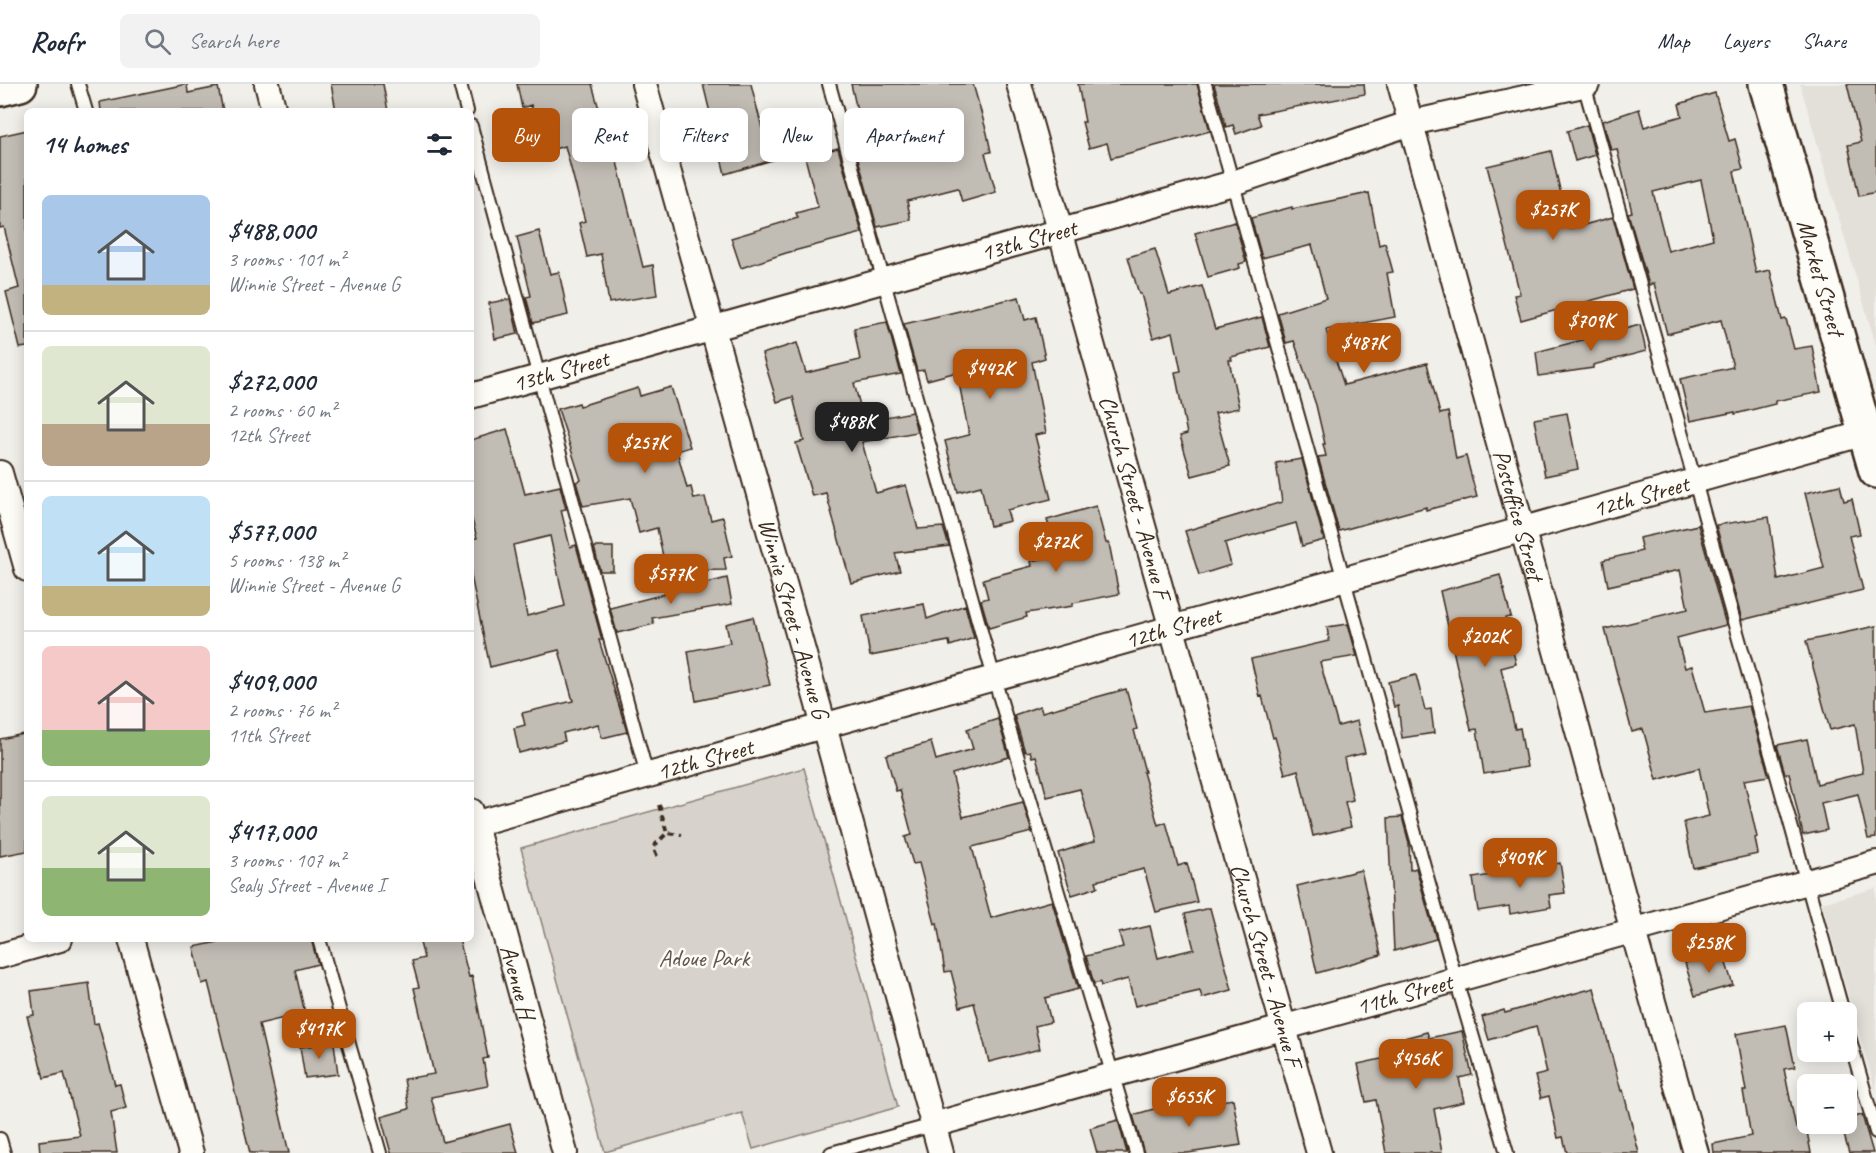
<!DOCTYPE html>
<html lang="en">
<head>
<meta charset="utf-8">
<style>
	:root { --surface:#fff; --page:#f2f2f3; --text:#1f2937; --muted:#747a83; --line:#e0e1e3; --accent:#b45309 }
	body { margin:0; font-family:Caveat,sans-serif; background:var(--page); color:var(--text); height:100vh; display:flex; flex-direction:column; font-size:22px; white-space:nowrap }
	* { box-sizing:border-box; margin:0 }
	p { font-size:20px; color:var(--muted) }
	.icon { flex:none; width:33px; height:33px; fill:none; stroke:currentColor; stroke-width:2; stroke-linecap:round; stroke-linejoin:round }
	.map { position:relative; flex:1; overflow:hidden }
	.drawer { position:absolute; left:24px; top:24px; width:450px; height:834px; display:flex; flex-direction:column; background:var(--surface); border-radius:9px; box-shadow:0 3px 15px #0003 }
	.drawer>* { flex:none }
	.banner { position:absolute; left:492px; top:24px; width:570px; height:54px; display:flex; gap:12px }
	.fabs { position:absolute; left:1797px; top:918px; display:grid; gap:12px }
	.fabs a { display:grid; place-items:center; width:60px; height:60px; border-radius:9px; background:var(--surface); box-shadow:0 3px 15px #0003; font-size:30px }
	.price { position:absolute; translate:-50% -51px; padding:0 14px; border-radius:12px; background:var(--accent); color:#fff; font-size:20px; line-height:39px; filter:drop-shadow(0 2px 3px #0008) }
	.price::after { content:''; position:absolute; left:50%; top:36px; width:18px; height:14px; margin-left:-9px; background:inherit; clip-path:polygon(0 0,100% 0,50% 100%) }
	.price.selected { background:#222; color:#fff }
	ul { padding:0; list-style:none }
	li { display:flex; align-items:center; gap:18px; height:150px; padding:0 18px }
	li+li { border-top:2px solid var(--line) }
	li span { display:grid; place-items:center; flex:none; width:168px; height:120px; border-radius:9px; color:#555 }
	li>.icon { margin-inline-start:auto }
	span .icon { width:72px; height:72px; fill:#fffc; stroke-width:1 }
	li b { font-size:26px }
	h2 { display:flex; justify-content:space-between; align-items:center; height:72px; padding:0 18px; font-size:26px }
	.pill { padding:0 21px; border-radius:9px; background:var(--surface); box-shadow:0 3px 15px #0003; font-size:21px; line-height:54px }
	.pill.selected { background:var(--accent); color:#fff }
	header { display:flex; align-items:center; gap:36px; box-sizing:border-box; height:84px; padding:0 30px; background:var(--surface); border-bottom:2px solid var(--line) }
	header strong { font-size:28px }
	nav { display:flex; gap:33px; margin-inline-start:auto; font-size:21px }
	.search { width:420px; height:54px; background:var(--page); display:flex; align-items:center; gap:15px; box-sizing:border-box; padding:0 21px; border-radius:9px; color:var(--muted); font-size:22px }
	.map>svg:first-child { display:block }
</style>
</head>
<body>
<header>
<strong>Roofr</strong>
<div class="search"><svg class="icon" aria-label="search" viewBox="0 0 24 24"><circle cx="10" cy="10" r="6"/><path d="M15 15l6 6"/></svg>Search here</div>
<nav><a>Map</a><a>Layers</a><a>Share</a></nav>
</header>
<div class="map">
<svg width="1876" height="1069" viewBox="0 0 1876 1069">
	<rect width="100%" height="100%" fill="#f1efea"/>
	<filter id="ink" filterUnits="userSpaceOnUse"><feTurbulence type="fractalNoise" baseFrequency=".0167" numOctaves="2"/><feDisplacementMap in="SourceGraphic" scale="12" xChannelSelector="R" yChannelSelector="G"/><feConvolveMatrix kernelMatrix="1 2 1 2 8 2 1 2 1" color-interpolation-filters="sRGB"/></filter>
	<g filter="url(#ink)">
		<path fill="#e3e0da" d="M1800 0H1876V262Z
			M1876 804V1009L1822 819Z"/>
		<path fill="#d7d2cc" stroke="#897e75" stroke-width="1.5" d="M804 684 898 1023 753 1065 742 1029 605 1068 521 764Z"/>
		<path fill="#c1bcb4" stroke="#3b2a1e" stroke-width="1.5" fill-rule="evenodd" d="M187 0 188 9 218 3 223 27H101L100 18Z
			M331 0H383L388 27H336Z
			M517 0H592L613 75 616 74 643 183 653 181 657 211 609 219 601 170 587 173 579 139 585 137 565 62 543 68 531 21 522 24Z
			M703 0H751L762 44 776 40 786 72 725 90Z
			M851 0H973L987 49 991 68 985 69 996 108 962 118 958 104 907 117 911 136 877 143 854 60 864 57Z
			M1078 0H1197L1210 47 1111 74 1107 59 1089 64 1082 38H1085Z
			M1214 0H1364L1365 10 1257 30 1261 41 1236 50 1233 41 1226 43Z
			M1847 0H1876V108L1859 112 1848 61 1861 58Z
			M1715 9 1729 57 1735 55 1743 85 1734 87 1756 189 1770 186 1782 236 1786 235 1794 265 1812 262 1821 308 1775 317V320L1735 330V328L1690 337 1680 295 1733 283 1721 236 1667 250 1654 199 1649 201 1628 129 1632 128 1617 65 1611 66 1603 37 1639 25 1644 43 1682 32 1679 20ZM1701 96 1713 155 1668 167 1653 108Z
			M1587 41 1595 71 1575 77 1567 47Z
			M27 46V263L20 264 6 208 19 204 4 143 0 144V52Z
			M838 64 862 149 786 169 741 184 731 154 798 134 796 129 818 123 805 73Z
			M1551 67 1569 145 1613 133 1633 205 1521 236 1514 211 1520 210 1487 82Z
			M1369 109 1379 161 1385 159 1393 188 1387 189 1395 233 1326 246 1344 301 1427 279 1440 330 1448 328 1456 375 1466 372 1477 413 1426 426V423L1339 447 1318 373 1326 372 1323 360H1325L1316 321 1294 257 1286 259 1278 229 1326 214 1312 161 1262 174 1251 134 1292 123V125Z
			M1235 138 1246 178 1239 180 1240 184 1208 193 1195 149Z
			M539 147 550 190 559 188 568 231 533 239 526 213 531 212 517 153Z
			M1155 165 1169 211 1202 202 1215 245 1262 233 1270 263 1231 273 1232 276H1229L1239 324 1215 329 1230 382 1192 392 1180 352 1187 350 1175 288 1181 287 1173 248 1153 254 1141 210H1139L1128 173Z
			M1019 213 1025 236 1036 233 1045 274 1032 278 1046 349 1035 351 1051 415 1007 426 1010 437 990 442 981 402 958 408 945 357 969 351 957 288 927 296 924 286 917 287 904 240Z
			M510 215 518 250 495 255 489 219Z
			M887 238 901 290 854 299 864 337 912 328 917 348 862 358 876 409 906 401 918 445 943 443 949 462 895 469 900 487 851 499 826 409 812 412 796 359 804 357 793 313 777 318 762 270 797 259 806 289 860 276 854 244Z
			M1640 241 1646 267 1593 281V284L1539 292 1536 268Z
			M671 303 690 363 677 367 687 404 691 403 694 415 705 413 711 436 723 433 732 472 724 474 726 486 666 487 657 444 639 449 630 414 583 422 576 398 581 396 558 325 579 319 580 322 638 304 640 312Z
			M1567 329 1578 385 1545 392 1534 335Z
			M507 345 525 410 560 402 566 425 561 426 570 463 576 461 602 556H599L627 648 602 654 598 640 563 649 565 657 519 669 514 644 525 641 522 629 573 617 559 566 490 583 471 492V455L477 454 471 432V356ZM550 452 565 522 527 532 513 461Z
			M1302 375 1324 456 1302 462 1296 439 1225 459 1231 481 1199 491 1185 447 1282 418 1276 379Z
			M1840 401 1844 417 1852 415 1860 450 1849 452 1863 506 1742 536 1716 441 1769 433 1778 496 1824 484 1805 409Z
			M1096 422 1106 459H1109L1119 510 1073 519V522L1026 529 1027 533 989 544 981 516 988 514 983 495 1032 482 1031 477 1058 472 1047 436Z
			M1698 441 1726 541 1677 554 1685 584 1692 582 1705 629 1749 622 1769 692 1744 696 1757 753 1755 754 1758 770 1693 784 1684 738 1709 732 1699 684 1657 696 1643 645 1632 648 1605 545 1688 525 1680 486 1608 502 1603 476 1642 467 1639 454Z
			M594 463H613V487H600Z
			M1500 491 1511 533 1505 534 1516 580 1501 584 1515 645 1520 644 1527 683 1484 690 1477 645 1471 646 1440 507Z
			M727 494 732 520 652 534 654 540 617 549 610 524Z
			M924 520 927 535 965 521 974 554 950 562 949 557 870 572 863 532Z
			M753 533 770 601 696 617 688 567 730 559 726 540Z
			M1348 540 1357 572 1320 578 1338 642 1357 637 1365 669 1344 674 1353 716 1345 718 1351 743 1313 752 1298 686 1285 690 1275 653 1273 654 1262 612 1260 613 1251 575 1329 557 1327 543Z
			M1876 542V754L1868 755 1858 710 1821 719 1827 746 1803 751 1789 689 1785 690 1777 661 1807 655 1817 700 1863 689 1855 640 1830 646 1806 557Z
			M1416 591 1425 626 1431 625 1434 649 1402 654 1398 622 1394 623 1388 598Z
			M1126 605 1137 645 1134 646 1145 688H1143L1158 741 1166 738 1178 782 1187 779 1197 818 1156 828 1144 785 1096 797 1098 803 1072 811 1058 769 1095 757 1080 705 1047 713 1036 672 1032 673 1030 667 1025 668 1014 631 1040 622 1042 628Z
			M998 635 1009 673 952 690 963 733 1023 718 1032 748 972 763 991 834 1052 817 1078 905 1045 914 1051 938 1035 942 1040 965 989 978 974 919 960 923 951 887 945 888 937 839 935 840 919 779 913 780 905 753 912 751 900 706 896 707 886 671 931 658 936 676 973 665 967 645Z
			M24 650 27 665V767L0 772V655Z
			M1402 733 1409 759 1410 786 1416 784 1436 855 1394 867 1388 734Z
			M1560 779 1565 809 1549 811 1551 823 1510 830 1509 822 1478 827 1473 794Z
			M1361 786 1381 871 1317 889 1297 802Z
			M1210 824 1232 906 1202 914 1200 907 1135 922 1128 895 1101 902 1100 898 1094 900 1086 872 1123 863 1119 849 1150 842 1158 874 1194 865 1185 830Z
			M232 855H311L318 880 295 886 305 929 259 940 289 1069H250L208 898 202 900 194 863Z
			M419 855H459L469 893 472 892 488 974 483 975 488 1002 431 1013 443 1058 510 1040 518 1069H391L381 1033 409 1025 404 995 434 990 414 904 419 903 412 877 424 874Z
			M1722 867 1733 901 1695 912 1685 879Z
			M89 899 94 940 98 939 115 1001 120 1000 126 1024 111 1028 117 1069H40L39 1057 80 1052 64 989 44 994 27 932 34 931 31 907Z
			M1594 904 1621 1007 1623 1006 1639 1069H1567L1563 1053 1558 1054 1549 1012 1541 1014 1535 992 1547 989 1536 942 1489 956 1482 933 1504 926 1505 929Z
			M1786 941 1795 983 1784 985 1796 1044 1806 1042 1811 1069H1714L1713 1060 1751 1052 1743 1007H1746L1736 950Z
			M1462 947 1472 991 1459 994 1464 1018 1434 1025 1442 1069H1386L1376 1016 1366 1018 1358 980 1404 970 1400 955 1427 948 1429 954Z
			M334 959 338 990 305 994 300 963Z
			M1233 1015 1241 1061 1188 1069H1144L1133 1031 1171 1020 1172 1025Z
			M1862 1031 1873 1069H1849L1841 1040H1846V1035Z
			M1118 1036 1127 1069H1097L1090 1044Z"/>
		<g fill="none" stroke-linecap="round" stroke-linejoin="round">
			<g stroke="#3b2a1e" stroke-width="16">
				<path id="lane" d="M78 0 86 27
					M460 0 467 27
					M829 0 994 594 1136 1069
					M1205 0 1456 896 1507 1069
					M1584 0 1843 928
					M471 42 647 691
					M319 855 380 1069
					M1846 942 1876 1048
					M0 1055 4 1069
					M831 1069 933 1041"/>
			</g>
			<g stroke="#3b2a1e" stroke-width="28">
				<g id="street">
					<path d="M267 0 274 27"/>
					<path id="s1" d="M644 0 824 642 941 1069"/>
					<path id="s2" d="M1019 0 1319 1069"/>
					<path id="s3" d="M1400 0 1633 847 1696 1069"/>
					<path id="s4" d="M471 312 1233 99 1411 39 1587 0"/>
					<path d="M0 389 27 485"/>
					<path id="s5" d="M471 727 565 1069"/>
					<path id="s6" d="M471 741 1876 346"/>
					<path d="M131 855 191 1069"/>
					<path d="M0 872 60 855"/>
					<path id="s7" d="M933 1041 1876 779"/>
				</g>
			</g>
			<g stroke="#3b2a1e" stroke-width="38">
				<g id="secondary">
					<path id="s8" d="M1766 0 1876 387"/>
					<path d="M0 5 20 0"/>
				</g>
			</g>
			<path stroke="#3b2a1e" stroke-width="4" stroke-dasharray="6 4.5" stroke-linecap="butt" d="M659 721 667 749 682 751
				M657 772 653 763 667 749"/>
			<use href="#lane" stroke="#fdfcf7" stroke-width="12"/>
			<use href="#street" stroke="#fdfcf7" stroke-width="24"/>
			<use href="#secondary" stroke="#fdfcf7" stroke-width="33"/>
		</g>
	</g>
	<g text-anchor="middle" stroke-width="5" stroke-linejoin="round" paint-order="stroke">
		<g font-size="24" fill="#3b2a1e" stroke="#fdfcf7">
			<text dy="8" stroke="none"><textPath href="#s4" startOffset="579">13th Street</textPath></text>
			<text dy="8" stroke="none"><textPath href="#s8" startOffset="201">Market Street</textPath></text>
			<text dy="8" stroke="none"><textPath href="#s4" startOffset="93">13th Street</textPath></text>
			<text dy="8" stroke="none"><textPath href="#s6" startOffset="1215">12th Street</textPath></text>
			<text dy="8" stroke="none"><textPath href="#s2" startOffset="429">Church Street - Avenue F</textPath></text>
			<text dy="8" stroke="none"><textPath href="#s3" startOffset="447">Postoffice Street</textPath></text>
			<text dy="8" stroke="none"><textPath href="#s1" startOffset="555">Winnie Street - Avenue G</textPath></text>
			<text dy="8" stroke="none"><textPath href="#s6" startOffset="729">12th Street</textPath></text>
			<text dy="8" stroke="none"><textPath href="#s6" startOffset="243">12th Street</textPath></text>
			<text dy="8" stroke="none"><textPath href="#s2" startOffset="915">Church Street - Avenue F</textPath></text>
			<text dy="8" stroke="none"><textPath href="#s5" startOffset="177">Avenue H</textPath></text>
			<text dy="8" stroke="none"><textPath href="#s7" startOffset="489">11th Street</textPath></text>
		</g>
		<g font-size="24" fill="#62544a" stroke="#fdfcf7">
			<text x="704" y="882">Adoue Park</text>
		</g>
	</g>
</svg>
<div class="fabs">
<a>+</a>
<a>−</a>
</div>
<b class="price" style="left:1553px;top:157px">$257K</b>
<b class="price" style="left:1591px;top:268px">$709K</b>
<b class="price" style="left:1364px;top:290px">$487K</b>
<b class="price" style="left:990px;top:316px">$442K</b>
<b class="price selected" style="left:852px;top:369px">$488K</b>
<b class="price" style="left:645px;top:390px">$257K</b>
<b class="price" style="left:1056px;top:489px">$272K</b>
<b class="price" style="left:671px;top:521px">$577K</b>
<b class="price" style="left:1485px;top:584px">$202K</b>
<b class="price" style="left:1520px;top:805px">$409K</b>
<b class="price" style="left:1709px;top:890px">$258K</b>
<b class="price" style="left:319px;top:976px">$417K</b>
<b class="price" style="left:1416px;top:1006px">$456K</b>
<b class="price" style="left:1189px;top:1044px">$655K</b>
<div class="banner">
<a class="pill selected">Buy</a>
<a class="pill">Rent</a>
<a class="pill">Filters</a>
<a class="pill">New</a>
<a class="pill">Apartment</a>
</div>
<section class="drawer">
<h2>14 homes<svg class="icon" aria-label="filters" viewBox="0 0 24 24"><path d="M4 7h16M4 17h16"/><circle cx="9" cy="7" r="2"/><circle cx="15" cy="17" r="2"/></svg></h2>
<ul>
<li><span style="background:linear-gradient(#a9c7e8 75%,#c2b280 0)"><svg class="icon" aria-label="home" viewBox="0 0 24 24"><path d="M3 11l9-7 9 7M6 9v11h12V9"/></svg></span><div><b>$488,000</b><p>3 rooms · 101 m²</p><p>Winnie Street - Avenue G</p></div></li>
<li><span style="background:linear-gradient(#dfe7d0 65%,#b9a48a 0)"><svg class="icon" aria-label="home" viewBox="0 0 24 24"><path d="M3 11l9-7 9 7M6 9v11h12V9"/></svg></span><div><b>$272,000</b><p>2 rooms · 60 m²</p><p>12th Street</p></div></li>
<li><span style="background:linear-gradient(#bfe0f5 75%,#c2b280 0)"><svg class="icon" aria-label="home" viewBox="0 0 24 24"><path d="M3 11l9-7 9 7M6 9v11h12V9"/></svg></span><div><b>$577,000</b><p>5 rooms · 138 m²</p><p>Winnie Street - Avenue G</p></div></li>
<li><span style="background:linear-gradient(#f6c9c9 70%,#8fb573 0)"><svg class="icon" aria-label="home" viewBox="0 0 24 24"><path d="M3 11l9-7 9 7M6 9v11h12V9"/></svg></span><div><b>$409,000</b><p>2 rooms · 76 m²</p><p>11th Street</p></div></li>
<li><span style="background:linear-gradient(#dfe7d0 60%,#8fb573 0)"><svg class="icon" aria-label="home" viewBox="0 0 24 24"><path d="M3 11l9-7 9 7M6 9v11h12V9"/></svg></span><div><b>$417,000</b><p>3 rooms · 107 m²</p><p>Sealy Street - Avenue I</p></div></li>
</ul>
</section>
</div>
</body>
</html>
